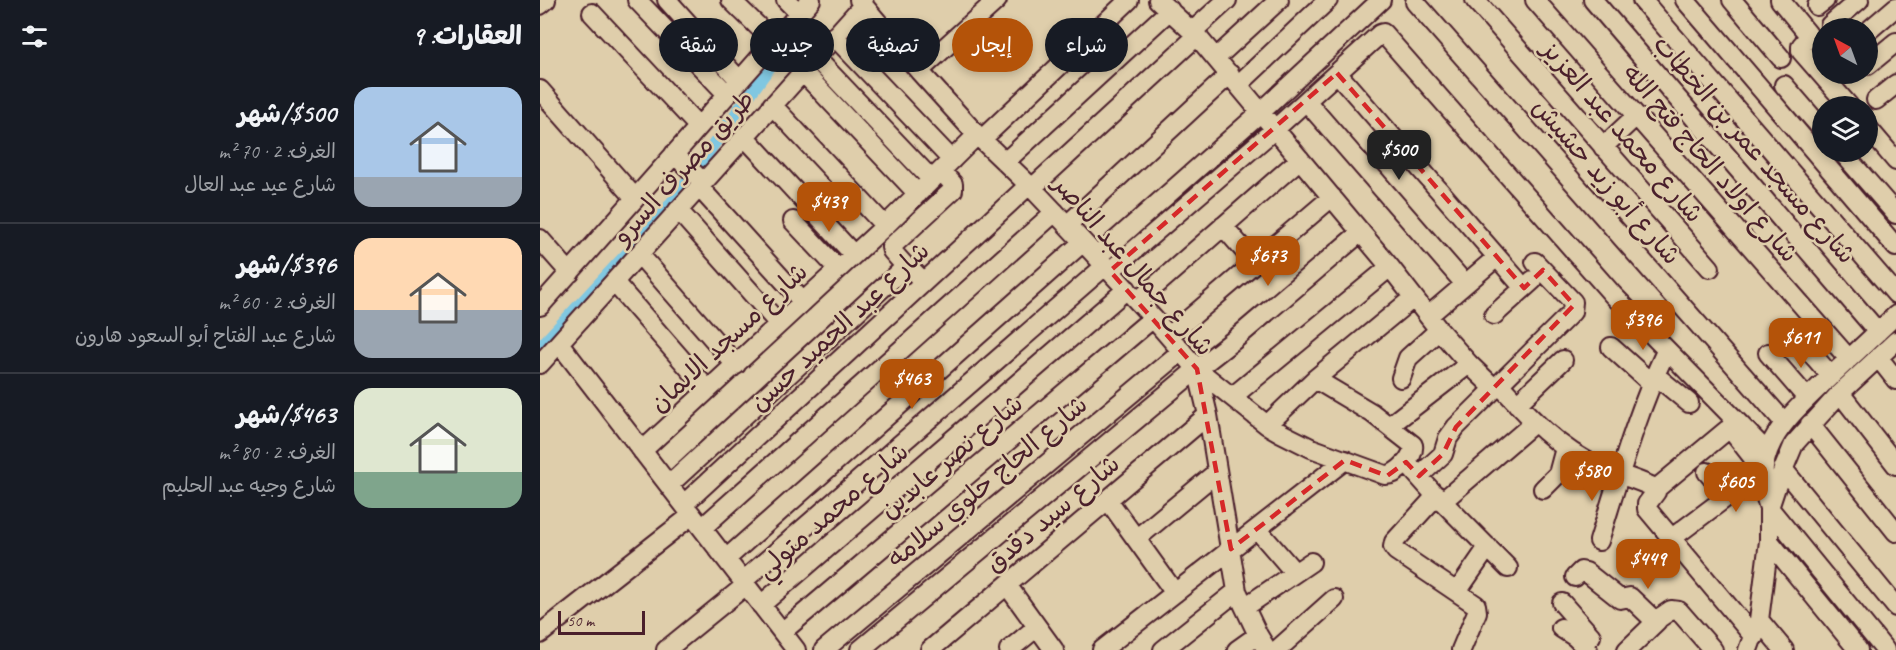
<!DOCTYPE html>
<html lang="ar">
<head>
<meta charset="utf-8">
<style>
	:root { --surface:#171b24; --page:#242831; --text:#f1f3f6; --muted:#9ea1a6; --line:#363941; --accent:#b45309 }
	body { margin:0; font-family:Caveat,"Playpen Sans Arabic",sans-serif; background:var(--page); color:var(--text); direction:rtl; height:100vh; display:flex; flex-direction:column; font-size:22px; white-space:nowrap }
	* { box-sizing:border-box; margin:0 }
	p { font-size:20px; color:var(--muted) }
	.icon { flex:none; width:33px; height:33px; fill:none; stroke:currentColor; stroke-width:2; stroke-linecap:round; stroke-linejoin:round }
	.map { position:relative; flex:1; overflow:hidden; direction:ltr }
	.details { display:flex; flex-direction:column; background:var(--surface); width:540px }
	.details>* { flex:none }
	.hud { position:absolute; left:18px; top:18px; width:570px; height:54px; direction:rtl; display:flex; gap:12px }
	.needle { width:39px; rotate:319deg }
	.controls { position:absolute; left:1272px; top:18px; display:grid; gap:12px }
	.controls a { display:grid; place-items:center; width:66px; height:66px; border-radius:50%; background:var(--surface); box-shadow:0 3px 9px #0003; font-size:30px }
	.scale { position:absolute; left:18px; bottom:15px; width:87px; box-sizing:border-box; padding-left:6px; border:3px solid #4a1f2b; border-top:0; font-size:16px; line-height:21px; white-space:nowrap; color:#4a1f2b; -webkit-text-stroke:4px #dfceab; paint-order:stroke }
	.price { position:absolute; translate:-50% -51px; padding:0 14px; border-radius:12px; background:var(--accent); color:#fff; font-size:20px; line-height:39px; filter:drop-shadow(0 2px 3px #0008) }
	.price::after { content:''; position:absolute; left:50%; top:36px; width:18px; height:14px; margin-left:-9px; background:inherit; clip-path:polygon(0 0,100% 0,50% 100%) }
	.price.selected { background:#222; color:#fff }
	ul { padding:0; list-style:none }
	li { display:flex; align-items:center; gap:18px; height:150px; padding:0 18px }
	li+li { border-top:2px solid var(--line) }
	li span { display:grid; place-items:center; flex:none; width:168px; height:120px; border-radius:18px; color:#555 }
	li>.icon { margin-inline-start:auto }
	span .icon { width:72px; height:72px; fill:#fffc; stroke-width:1 }
	li b { font-size:26px }
	h2 { display:flex; justify-content:space-between; align-items:center; height:72px; padding:0 18px; font-size:26px }
	.chip { padding:0 21px; border-radius:27px; background:var(--surface); box-shadow:0 3px 9px #0003; font-size:21px; line-height:54px }
	.chip.selected { background:var(--accent); color:#fff }
	main { display:flex; flex:1; min-height:0 }
	.map>svg:first-child { display:block }
</style>
</head>
<body>
<main>
<div class="map">
<svg width="1356" height="650" viewBox="0 0 1356 650">
	<rect width="100%" height="100%" fill="#dfceab"/>
	<filter id="ink" filterUnits="userSpaceOnUse"><feTurbulence type="fractalNoise" baseFrequency=".0167" numOctaves="2"/><feDisplacementMap in="SourceGraphic" scale="12" xChannelSelector="R" yChannelSelector="G"/><feConvolveMatrix kernelMatrix="1 2 1 2 8 2 1 2 1" color-interpolation-filters="sRGB"/></filter>
	<g filter="url(#ink)">
		<g fill="none" stroke-linecap="round" stroke-linejoin="round">
			<path stroke="#80c7e1" stroke-width="12" d="M0 347 121 217 266 17"/>
			<g stroke="#4a1f2b" stroke-width="22">
				<path id="minor" d="M97 0 187 94
					M127 0 199 80
					M191 0 233 41
					M246 0 259 13
					M319 0 379 71 437 135 492 188 543 242 613 318 657 369 668 415 697 591 718 635 727 650
					M618 0 657 36 850 267 899 330 929 364 955 389
					M935 0 1170 268
					M995 0 1309 359
					M1053 0 1338 332
					M1102 0 1356 294
					M1145 0 1356 247
					M1192 0 1241 58
					M1240 0 1268 34V38L1261 46V51L1309 106
					M875 2 1244 422
					M0 5 6 0
					M1277 6 1285 0
					M52 13 158 126
					M1290 25 1319 0
					M653 31 687 0
					M1328 31 1356 7
					M294 36 412 160
					M275 57 392 180
					M676 58 739 0
					M1328 65 1356 42
					M262 71 378 194
					M379 71 457 0
					M797 73 984 288
					M698 85 788 0
					M1244 85 1282 129
					M0 90 95 198
					M1336 100 1356 84
					M766 101 925 284
					M232 105 345 226
					M1328 128 1356 161
					M204 136 314 255
					M442 139 589 0
					M1063 147 1096 116
					M1302 152 1356 214
					M134 154 163 182
					M465 162 630 10
					M159 187 263 302
					M492 188 657 36
					M138 210 239 324
					M253 221 298 269
					M527 225 690 74
					M683 226 715 263
					M0 239 30 273
					M99 254 196 365
					M557 257 721 112 841 0
					M367 268 352 251 351 247 413 190V184L401 171
					M570 271 735 129 840 34 843 33 1073 295 1227 452 1188 496 1132 538
					M74 282 168 390
					M598 301 760 159
					M0 306 271 0
					M954 315 993 280
					M888 316 957 257
					M629 336 792 197
					M1258 338 1291 376
					M19 343 256 650
					M1071 347 1111 383
					M1228 353 1267 398
					M1338 357 1356 380
					M0 364 324 4
					M657 369 727 425 741 433 771 448 845 475C857 476 875 456 873 445L832 413 775 379
					M1115 375 1149 403
					M861 378 868 358 899 330
					M960 385C988 416 1019 450 1059 467 1077 474 1096 479 1115 488L1116 492 1107 504V509L1214 637
					M1300 393 1356 465
					M692 397 850 267
					M977 404 1023 360
					M1270 424 1356 532
					M727 425 775 379 873 298
					M849 426 929 364
					M102 451 345 226 437 135
					M871 468 896 496 854 542 853 547 856 551 936 605 937 612 921 650
					M1243 469 1356 607
					M1167 472 1188 496
					M879 476 903 454 908 438 916 427 1032 312 1033 302 995 262
					M129 485 362 270 371 269 384 282
					M1003 489 1018 474 1025 448
					M1116 489 1187 430 1192 431 1217 463
					M896 495 968 568
					M568 500 635 593
					M904 500 995 422
					M144 504 489 185
					M162 528 515 212
					M717 529 755 573
					M596 539 677 472
					M1059 541C1079 477 1097 412 1126 351
					M1229 541 1318 650
					M186 559 543 242
					M1035 577 1041 571 1046 572 1080 599 1090 597 1115 621 1131 610 1139 611 1173 650
					M203 581 565 266
					M467 585 514 650
					M917 592 948 547
					M1022 603 1051 636
					M221 605 587 289
					M705 607 771 562
					M1219 620 1244 650
					M1021 628 1035 637 1048 650
					M242 632 613 318
					M0 634 152 515
					M126 650 206 585
					M284 650 642 351
					M320 650 657 369 694 340 821 232
					M390 650 668 415
					M469 650 497 627
					M562 650 805 460
					M623 650 697 591
					M697 650 718 635
					M737 650 794 599
					M1087 650 1117 621
					M1208 650 1219 620 1229 541V508L1236 487 1254 444 1300 393 1356 341
					M1345 650 1229 508C1209 452 1244 421 1281 385 1306 362 1331 338 1356 315"/>
			</g>
			<use href="#minor" stroke="#dfceab" stroke-width="18"/>
		</g>
	</g>
	<path fill="none" stroke="#d62828" stroke-width="4.5" stroke-dasharray="12 8" stroke-linejoin="round" d="M797 73 984 288 1003 270 1034 305 916 427 903 454 879 476 866 462 847 476 805 460 691 549 657 369 570 271Z"/>
	<g text-anchor="middle" stroke-width="5" stroke-linejoin="round" paint-order="stroke">
		<g font-size="26" fill="#4a1f2b" stroke="#dfceab">
			<text transform="translate(1083 131) rotate(49)" y="9">شارع محمد عبد العزيز</text>
			<text transform="translate(1215 149) rotate(49)" y="9">شارع مسجد عمر بن الخطاب</text>
			<text transform="translate(1171 163) rotate(49)" y="9">شارع اولاد الحاج فتح الله</text>
			<text transform="translate(143 167) rotate(-48)" y="9">طريق مصرف السرو</text>
			<text transform="translate(1067 181) rotate(49)" y="9">شارع أبو زيد حشيش</text>
			<text transform="translate(594 265) rotate(49)" y="9">شارع جمال عبد الناصر</text>
			<text transform="translate(299 326) rotate(-43)" y="9">شارع عبد الحميد حسن</text>
			<text transform="translate(188 337) rotate(-43)" y="9">شارع مسجد الايمان</text>
			<text transform="translate(411 456) rotate(-40)" y="9">شارع نصر عابدين</text>
			<text transform="translate(447 481) rotate(-40)" y="9">شارع الحاج حلوي سلامه</text>
			<text transform="translate(292 510) rotate(-41)" y="9">شارع محمد متولي</text>
			<text transform="translate(512 513) rotate(-40)" y="9">شارع سيد دقدق</text>
		</g>
	</g>
</svg>
<div class="controls">
<a><svg class="needle" viewBox="-14 -14 28 28"><path d="M0-13l5 13h-10z" fill="#e53935"/><path d="M0 13l5-13h-10z" fill="#9ea1a6"/></svg></a>
<a><svg class="icon" aria-label="layers" viewBox="0 0 24 24"><path d="M12 4l9 5-9 5-9-5zM3 14l9 5 9-5"/></svg></a>
</div>
<div class="scale">50 m</div>
<b class="price selected" style="left:859px;top:181px">$500</b>
<b class="price" style="left:289px;top:233px">$439</b>
<b class="price" style="left:728px;top:287px">$673</b>
<b class="price" style="left:1103px;top:351px">$396</b>
<b class="price" style="left:1261px;top:369px">$611</b>
<b class="price" style="left:372px;top:410px">$463</b>
<b class="price" style="left:1052px;top:502px">$580</b>
<b class="price" style="left:1196px;top:513px">$605</b>
<b class="price" style="left:1108px;top:590px">$449</b>
<div class="hud">
<a class="chip">شراء</a>
<a class="chip selected">إيجار</a>
<a class="chip">تصفية</a>
<a class="chip">جديد</a>
<a class="chip">شقة</a>
</div>
</div>
<section class="details">
<h2>العقارات: 9<svg class="icon" aria-label="filters" viewBox="0 0 24 24"><path d="M4 7h16M4 17h16"/><circle cx="9" cy="7" r="2"/><circle cx="15" cy="17" r="2"/></svg></h2>
<ul>
<li><span style="background:linear-gradient(#a9c7e8 75%,#9aa5b1 0)"><svg class="icon" aria-label="home" viewBox="0 0 24 24"><path d="M3 11l9-7 9 7M6 9v11h12V9"/></svg></span><div><b>$500/شهر</b><p>الغرف: 2 · 70 m²</p><p>شارع عيد عبد العال</p></div></li>
<li><span style="background:linear-gradient(#ffd9b3 60%,#9aa5b1 0)"><svg class="icon" aria-label="home" viewBox="0 0 24 24"><path d="M3 11l9-7 9 7M6 9v11h12V9"/></svg></span><div><b>$396/شهر</b><p>الغرف: 2 · 60 m²</p><p>شارع عبد الفتاح أبو السعود هارون</p></div></li>
<li><span style="background:linear-gradient(#dfe7d0 70%,#7fa58c 0)"><svg class="icon" aria-label="home" viewBox="0 0 24 24"><path d="M3 11l9-7 9 7M6 9v11h12V9"/></svg></span><div><b>$463/شهر</b><p>الغرف: 2 · 80 m²</p><p>شارع وجيه عبد الحليم</p></div></li>
</ul>
</section>
</main>
</body>
</html>
